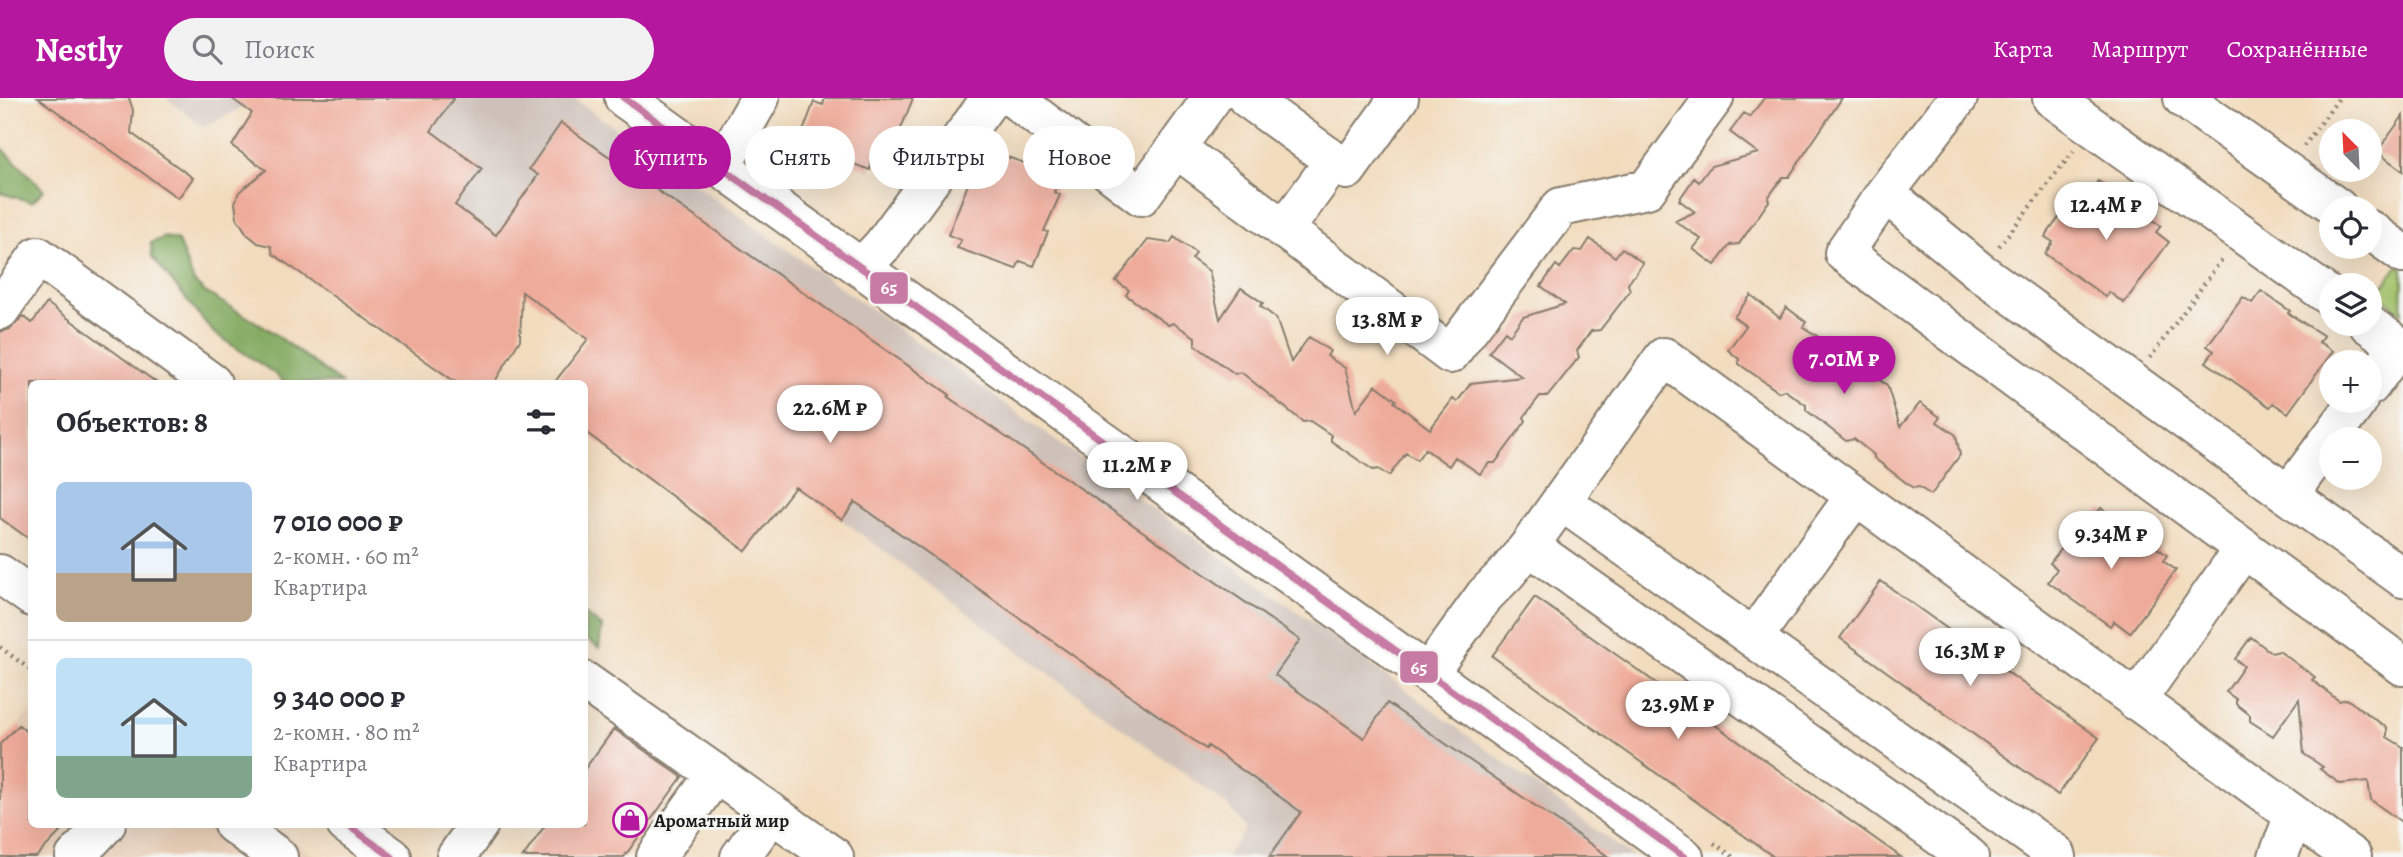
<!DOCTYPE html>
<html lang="ru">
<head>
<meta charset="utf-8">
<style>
	:root { --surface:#fff; --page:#f2f2f3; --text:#2b2b33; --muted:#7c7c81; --line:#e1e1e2; --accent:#b5179e }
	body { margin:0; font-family:Alegreya,serif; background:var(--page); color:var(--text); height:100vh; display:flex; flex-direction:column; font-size:26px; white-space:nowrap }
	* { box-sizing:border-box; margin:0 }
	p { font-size:23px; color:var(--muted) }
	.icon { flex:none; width:38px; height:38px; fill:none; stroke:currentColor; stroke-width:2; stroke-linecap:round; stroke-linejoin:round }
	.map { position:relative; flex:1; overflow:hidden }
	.panel { position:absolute; left:28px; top:282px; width:560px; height:448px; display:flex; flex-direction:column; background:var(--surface); border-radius:10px; box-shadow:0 7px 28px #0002 }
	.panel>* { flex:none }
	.top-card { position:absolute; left:609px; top:28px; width:665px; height:63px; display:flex; gap:14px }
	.needle { width:46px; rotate:336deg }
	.controls { position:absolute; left:2319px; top:21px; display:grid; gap:14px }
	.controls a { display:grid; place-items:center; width:63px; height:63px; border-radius:50%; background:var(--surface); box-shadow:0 7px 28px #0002; font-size:35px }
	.price { position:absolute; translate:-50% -60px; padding:0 16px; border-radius:24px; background:#fff; color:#222; font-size:23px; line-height:46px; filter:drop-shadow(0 2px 4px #0008) }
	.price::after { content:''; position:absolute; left:50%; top:42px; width:21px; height:16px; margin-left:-10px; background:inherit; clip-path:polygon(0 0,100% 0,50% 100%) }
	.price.active { background:var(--accent); color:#fff }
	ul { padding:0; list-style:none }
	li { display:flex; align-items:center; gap:21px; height:175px; padding:0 28px }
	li+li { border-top:2px solid var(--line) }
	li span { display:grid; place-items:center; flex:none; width:196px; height:140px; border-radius:10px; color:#555 }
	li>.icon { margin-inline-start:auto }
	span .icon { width:84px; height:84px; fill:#fffc; stroke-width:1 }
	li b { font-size:30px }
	h2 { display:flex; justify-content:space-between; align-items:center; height:84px; padding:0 28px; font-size:30px }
	.chip { padding:0 24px; border-radius:32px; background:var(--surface); box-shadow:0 7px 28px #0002; font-size:24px; line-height:63px }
	.chip.active { background:var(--accent); color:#fff }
	header { display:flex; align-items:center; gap:42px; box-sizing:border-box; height:98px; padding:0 35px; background:var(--accent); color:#fff }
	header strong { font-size:33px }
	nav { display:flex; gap:38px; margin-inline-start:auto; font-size:24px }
	.search { width:490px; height:63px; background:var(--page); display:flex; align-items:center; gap:18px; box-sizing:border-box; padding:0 24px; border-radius:38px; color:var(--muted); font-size:26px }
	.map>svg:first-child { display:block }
</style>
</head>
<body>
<header>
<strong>Nestly</strong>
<div class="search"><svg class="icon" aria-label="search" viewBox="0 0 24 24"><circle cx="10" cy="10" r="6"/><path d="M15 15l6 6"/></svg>Поиск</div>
<nav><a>Карта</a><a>Маршрут</a><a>Сохранённые</a></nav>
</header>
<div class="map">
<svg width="2403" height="759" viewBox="0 0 2403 759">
	<rect width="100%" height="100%" fill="#f6f6f2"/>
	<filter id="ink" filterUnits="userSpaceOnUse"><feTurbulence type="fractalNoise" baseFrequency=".0143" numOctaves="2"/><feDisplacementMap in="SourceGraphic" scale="14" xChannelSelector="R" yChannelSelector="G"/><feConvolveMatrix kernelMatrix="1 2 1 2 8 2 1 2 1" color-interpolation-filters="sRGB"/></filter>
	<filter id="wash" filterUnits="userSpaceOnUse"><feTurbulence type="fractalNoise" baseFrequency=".00686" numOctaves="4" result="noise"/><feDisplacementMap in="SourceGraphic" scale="28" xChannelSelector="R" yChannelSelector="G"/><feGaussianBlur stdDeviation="1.57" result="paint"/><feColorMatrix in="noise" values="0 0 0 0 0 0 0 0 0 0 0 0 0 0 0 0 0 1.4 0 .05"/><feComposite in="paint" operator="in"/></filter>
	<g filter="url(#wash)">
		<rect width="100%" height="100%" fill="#f2dcbe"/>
		<path fill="#e8ceb6" d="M31 612 32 726H270L316 759H0V646Z"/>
		<path fill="#cec1b9" d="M166 0H573L1342 545 1633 759H1226L1246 731 1228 708 842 422 256 3 203 29Z"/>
		<path fill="#a4c46c" stroke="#607044" stroke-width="2" d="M2399 167 2403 170 2402 215 2377 196Z"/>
		<path fill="#83aa60" stroke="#50633e" stroke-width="2" d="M0 48 44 92 32 104 0 95Z
			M165 139 178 143 194 184 205 194 268 231 341 285H285L274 275 214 235 152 159 151 145Z
			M585 516 602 529 599 550 585 540Z"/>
		<g id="blocks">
			<path fill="#efab9a" d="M38 0H129L133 12 131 35 193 80 178 100Z
				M231 0H454L431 33 482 71 455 107 496 137 538 77 529 71 561 25 950 297 948 299 1300 542 1275 577 1364 640 1387 605 1609 759H1269L1301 714 1208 648 1206 651 855 404 842 422 795 389 746 453 584 333V285H554L588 241 522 194 520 242 494 285H457L273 156 271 148 258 145 247 136 237 120 235 105 239 94 266 72 232 48 252 15Z
				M825 0H913L887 66 872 62 870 72 812 51 814 42 802 36 814 4 823 7Z
				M1764 0H1842L1789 79H1783L1768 100 1769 103 1739 146 1730 147 1715 167 1693 151 1701 141 1675 123 1695 114 1679 102 1694 80 1699 84 1711 68 1758 55 1730 34 1744 15 1750 19Z
				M2403 18V73L2377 54Z
				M989 53 1061 77 1054 94 1060 97 1044 133 1048 134 1034 168 1020 163 1016 171 957 150 961 142 948 137 976 66 982 68Z
				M2098 83 2161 128 2156 134 2169 144 2124 205 2109 194 2106 199 2045 156 2053 144 2045 139 2057 122 2081 90 2089 95Z
				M1174 139 1196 155 1192 161 1209 173 1220 221 1241 190 1263 205 1260 208 1276 220 1291 264 1309 239 1330 253 1327 258 1345 270 1356 313 1376 287 1396 302 1394 304 1430 331 1453 301 1457 304 1471 285 1522 279 1489 254 1505 233 1510 237 1523 219 1565 206 1541 188 1556 167 1560 170 1574 152 1582 153 1590 141 1615 159 1622 150 1643 165 1628 186 1630 193 1600 232 1591 233 1577 253 1579 259 1548 298H1540L1524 319 1526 323 1495 365H1489L1480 376 1455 359 1449 368 1425 351 1417 362 1406 355 1389 378 1378 371 1373 372 1331 343V337L1310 323 1303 324 1241 274 1235 276 1195 247V239L1173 225 1168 227 1126 197 1129 192 1116 183 1148 142 1170 145Z
				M2261 193 2290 213 2288 215 2324 238 2319 244 2333 253 2288 315 2273 305 2270 309 2206 264 2214 253 2207 248 2243 199 2252 205Z
				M1751 197 1780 220 1786 209 1806 224 1803 229 1820 240 1833 281 1851 255 1873 271 1870 276 1887 287 1900 329 1920 305 1940 319 1937 324 1956 337 1960 357 1931 397 1919 389 1913 390 1874 360V357L1854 341 1846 343 1806 312V307L1784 292 1779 294 1739 266V261L1728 252 1746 228 1734 219Z
				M47 205 157 285H32V443L0 420V234L10 231 23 218 32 225Z
				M2101 410 2167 457 2163 463 2176 472 2130 535 2114 523 2110 528 2048 484 2057 471 2050 465 2085 418 2092 422Z
				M1881 483 2099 640 2058 697 1840 540Z
				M1535 499 1901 759H1774L1492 558Z
				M2251 539 2272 555 2279 553 2315 579 2312 582 2339 603 2347 601 2387 630V639L2403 649V725L2371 702 2368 683 2340 686 2320 671 2323 669 2304 656 2299 601 2273 638 2250 623V617L2236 606V601L2226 594 2244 568 2235 561Z
				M19 627 32 639V726H68L36 759H0V646Z
				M614 631 682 679 624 759H523L546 726H584V672Z"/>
		</g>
	</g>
	<g filter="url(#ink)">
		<use href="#blocks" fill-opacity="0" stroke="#877c6d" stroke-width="2"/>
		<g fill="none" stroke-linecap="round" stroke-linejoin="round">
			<g stroke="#877c6d" stroke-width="42">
				<path id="minor" d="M624 0 1684 759
					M1013 0 1141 98 1212 0
					M1247 0 1347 72 1399 0
					M1958 0 1885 95 1979 173 2403 480
					M2052 0 2331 199
					M2183 0 2338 110
					M1176 50 1450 256 1561 109 1647 91 1714 0
					M721 69 760 0
					M1885 95 1844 155 2403 568
					M1284 132 1334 63
					M2370 132 2403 156
					M861 170 882 148 991 0
					M0 212 38 158 212 285
					M2368 226 2403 251
					M2370 288 2399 248
					M2289 396 2358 303
					M1561 403 2056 756 2057 759
					M1529 448 1664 259 2352 759
					M0 476 32 499
					M1753 540 1855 398
					M1428 576 1485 497 1506 476 1529 448 1969 759
					M584 583 834 759
					M2136 603 2244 450
					M233 726 278 759
					M346 726 392 759
					M75 759 106 726
					M456 759 479 726
					M656 759 716 675
					M740 759 772 715
					M2278 759 2294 717"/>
			</g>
			<path stroke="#877c6d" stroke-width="4.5" stroke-dasharray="2 5" stroke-linecap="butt" d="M2304 48 2339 0
				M1999 148 2074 53
				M2150 260 2223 160
				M0 549 32 573
				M1714 745 1733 759"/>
			<use href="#minor" stroke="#fff" stroke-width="38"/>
			<g stroke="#f6f6f2" stroke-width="12">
				<path id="bus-1" d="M624 0 1684 759
					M346 726 392 759"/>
			</g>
			<use href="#bus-1" stroke="#c67aa4" stroke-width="7"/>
		</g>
	</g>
	<defs>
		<g id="shop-ring" transform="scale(1.75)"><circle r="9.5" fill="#f6f6f2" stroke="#b5179e" stroke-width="1.5"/><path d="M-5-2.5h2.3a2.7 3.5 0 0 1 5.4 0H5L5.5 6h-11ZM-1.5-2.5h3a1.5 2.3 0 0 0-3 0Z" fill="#b5179e"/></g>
	</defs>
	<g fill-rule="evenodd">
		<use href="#shop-ring" x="630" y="722"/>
	</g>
	<g text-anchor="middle" stroke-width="6" stroke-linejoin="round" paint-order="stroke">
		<g font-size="19" font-weight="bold" fill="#1c1c1c" stroke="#f6f6f2" text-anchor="start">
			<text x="654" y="729">Ароматный мир</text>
		</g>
	</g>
	<g stroke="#f6f6f2" stroke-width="2.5">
		<rect x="869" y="173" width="40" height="34" rx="7" fill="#c67aa4"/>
		<rect x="1399" y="552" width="40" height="34" rx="7" fill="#c67aa4"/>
	</g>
	<g font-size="19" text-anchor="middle" font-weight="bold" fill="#fff">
		<text x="889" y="196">65</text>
		<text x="1419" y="576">65</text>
	</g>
</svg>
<div class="controls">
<a><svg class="needle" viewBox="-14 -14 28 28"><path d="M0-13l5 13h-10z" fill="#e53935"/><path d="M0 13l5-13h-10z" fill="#7c7c81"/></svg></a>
<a><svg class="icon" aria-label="locate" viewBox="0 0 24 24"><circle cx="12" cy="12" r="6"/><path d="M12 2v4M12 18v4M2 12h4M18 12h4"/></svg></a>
<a><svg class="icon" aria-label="layers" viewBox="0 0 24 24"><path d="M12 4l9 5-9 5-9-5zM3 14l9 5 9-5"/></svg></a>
<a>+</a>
<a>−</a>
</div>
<b class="price" style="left:2106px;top:144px">12.4M ₽</b>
<b class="price" style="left:1387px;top:259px">13.8M ₽</b>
<b class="price active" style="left:1844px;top:298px">7.01M ₽</b>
<b class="price" style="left:830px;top:347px">22.6M ₽</b>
<b class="price" style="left:1137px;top:404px">11.2M ₽</b>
<b class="price" style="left:2111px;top:473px">9.34M ₽</b>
<b class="price" style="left:1970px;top:590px">16.3M ₽</b>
<b class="price" style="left:1678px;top:643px">23.9M ₽</b>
<div class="top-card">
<a class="chip active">Купить</a>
<a class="chip">Снять</a>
<a class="chip">Фильтры</a>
<a class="chip">Новое</a>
</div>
<section class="panel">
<h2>Объектов: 8<svg class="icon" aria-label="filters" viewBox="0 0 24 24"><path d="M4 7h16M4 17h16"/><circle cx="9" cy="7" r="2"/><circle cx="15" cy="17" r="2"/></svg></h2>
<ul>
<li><span style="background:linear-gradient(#a9c7e8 65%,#b9a48a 0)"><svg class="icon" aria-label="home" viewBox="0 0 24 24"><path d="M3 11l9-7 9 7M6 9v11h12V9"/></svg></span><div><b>7 010 000 ₽</b><p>2-комн. · 60 m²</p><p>Квартира</p></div></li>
<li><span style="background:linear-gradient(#bfe0f5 70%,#7fa58c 0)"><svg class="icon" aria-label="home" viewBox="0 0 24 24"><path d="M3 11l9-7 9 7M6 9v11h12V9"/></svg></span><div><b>9 340 000 ₽</b><p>2-комн. · 80 m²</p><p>Квартира</p></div></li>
</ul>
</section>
</div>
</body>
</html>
